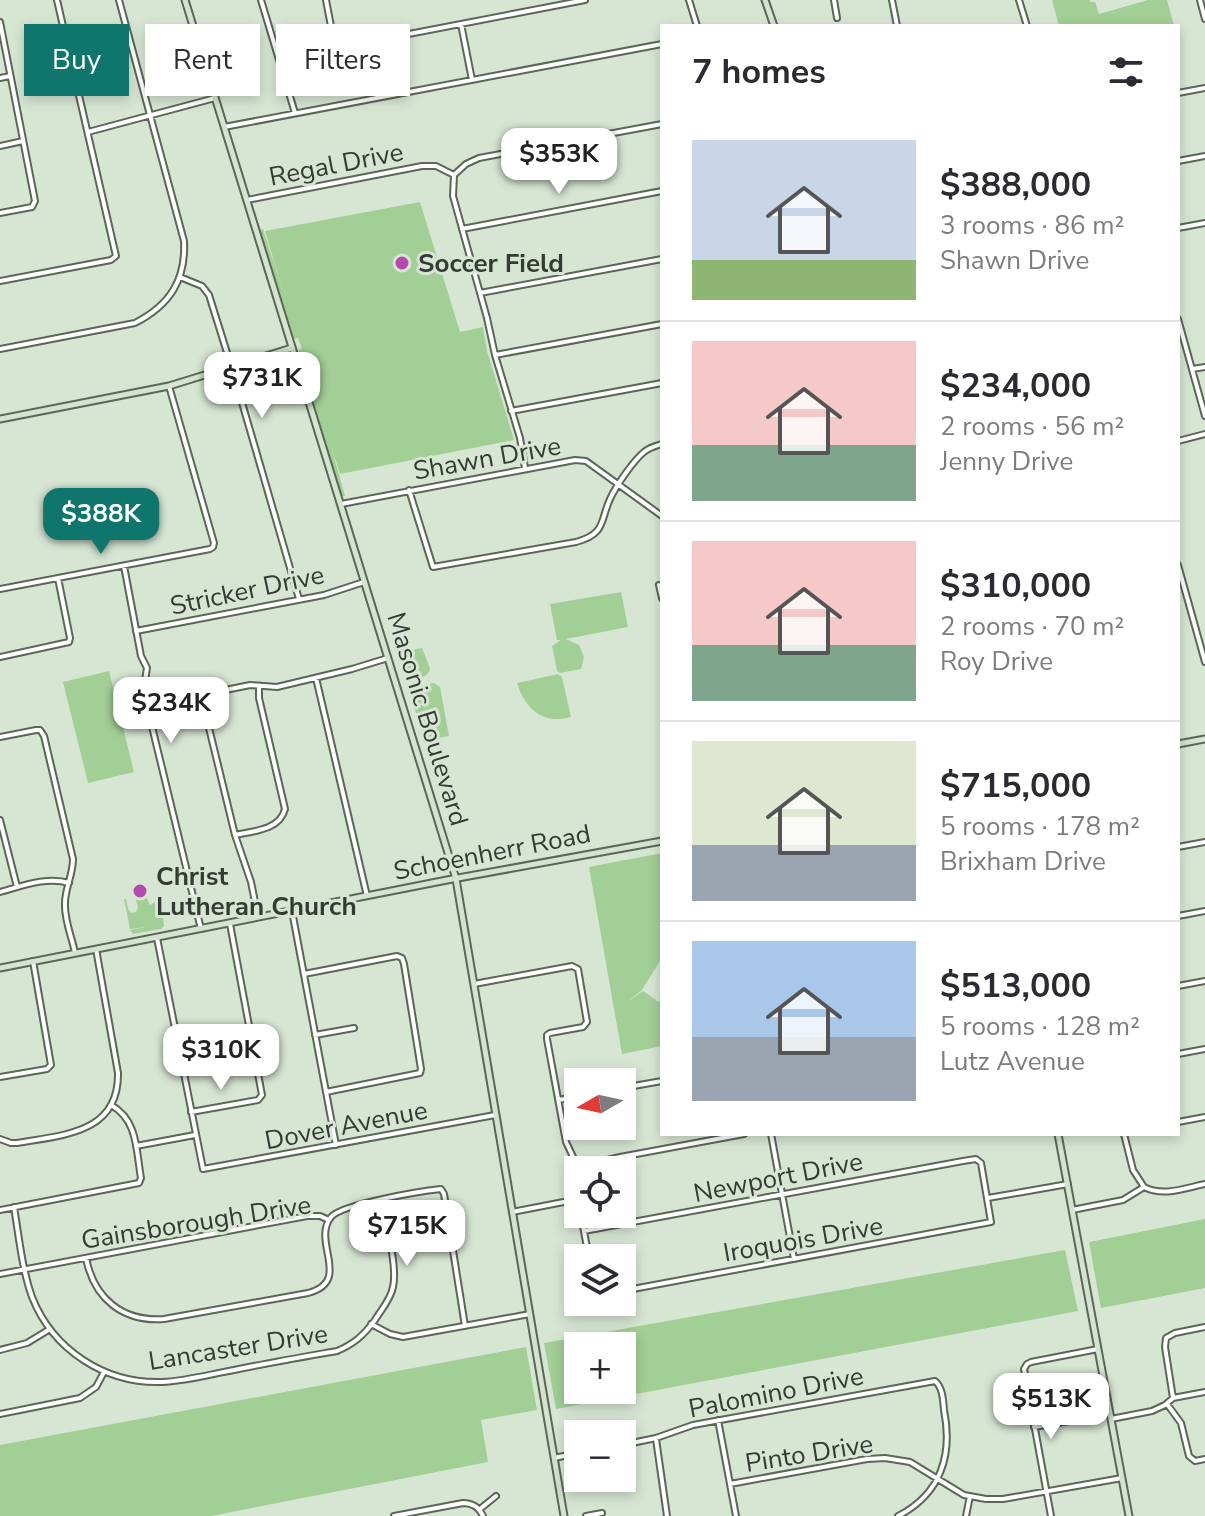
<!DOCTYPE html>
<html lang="en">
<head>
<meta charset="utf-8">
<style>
	:root { --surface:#fff; --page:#f7f7f7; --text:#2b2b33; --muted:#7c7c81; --line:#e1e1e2; --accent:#0f766e }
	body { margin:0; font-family:"Nunito Sans",sans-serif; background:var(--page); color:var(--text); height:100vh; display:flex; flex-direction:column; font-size:30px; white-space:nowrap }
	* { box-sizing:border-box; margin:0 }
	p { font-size:26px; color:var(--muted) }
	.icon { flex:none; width:44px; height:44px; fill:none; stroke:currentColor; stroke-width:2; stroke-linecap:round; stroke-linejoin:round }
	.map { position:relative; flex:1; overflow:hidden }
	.sheet { position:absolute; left:660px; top:24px; width:520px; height:1112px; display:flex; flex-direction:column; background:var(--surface); border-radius:0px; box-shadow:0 4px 12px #0003 }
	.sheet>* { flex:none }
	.guide { position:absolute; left:24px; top:24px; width:516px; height:72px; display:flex; gap:16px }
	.needle { width:52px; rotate:261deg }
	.controls { position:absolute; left:564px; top:1068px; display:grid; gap:16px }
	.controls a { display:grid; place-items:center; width:72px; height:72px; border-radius:0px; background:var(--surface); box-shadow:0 4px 12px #0003; font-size:40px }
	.price { position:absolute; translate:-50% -68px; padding:0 18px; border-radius:16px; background:#fff; color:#222; font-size:26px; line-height:52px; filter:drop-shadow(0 2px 4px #0008) }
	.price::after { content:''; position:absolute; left:50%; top:48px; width:24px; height:18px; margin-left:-12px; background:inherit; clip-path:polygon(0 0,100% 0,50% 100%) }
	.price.selected { background:var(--accent); color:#fff }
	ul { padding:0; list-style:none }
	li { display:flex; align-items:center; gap:24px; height:200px; padding:0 32px }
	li+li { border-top:2px solid var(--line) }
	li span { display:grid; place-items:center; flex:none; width:224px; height:160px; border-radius:0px; color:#555 }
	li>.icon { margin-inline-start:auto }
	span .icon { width:96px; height:96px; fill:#fffc; stroke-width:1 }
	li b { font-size:34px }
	h2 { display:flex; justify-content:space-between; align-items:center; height:96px; padding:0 32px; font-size:34px }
	.pill { padding:0 28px; border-radius:0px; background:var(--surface); box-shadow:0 4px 12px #0003; font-size:28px; line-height:72px }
	.pill.selected { background:var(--accent); color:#fff }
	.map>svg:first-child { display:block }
</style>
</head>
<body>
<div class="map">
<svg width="1205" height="1516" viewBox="0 0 1205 1516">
	<rect width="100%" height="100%" fill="#d7e6d3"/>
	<path fill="#a2cf96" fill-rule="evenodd" d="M1052 0H1089L1091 2H1095L1099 14 1148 0H1167L1174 26H1059Z
		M420 202 460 332 483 327 487 351 514 440 340 474 330 443 345 496H342L300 358H302L299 356V350L302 349 298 338 294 339 260 230 263 229 283 291 265 231Z
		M621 592 628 627 566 639 579 645 584 657 581 669 560 673 557 671 552 646 561 640H557L550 604Z
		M422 648 430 668 429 672 425 676 406 679 397 653Z
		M109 671 134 772 88 783 63 682Z
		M558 674 562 677 571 717C543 725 525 709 517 683Z
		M434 683 440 687 449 736 425 741 408 688Z
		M662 853V958L642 990 627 1002 643 991 662 1004V1046L622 1054 589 867Z
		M145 891V894H147V899L150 905 161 899 164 926 161 929 133 934 130 930 146 927 130 929 124 899H126L128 909 131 913 136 912 138 907 134 894Z
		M1205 1219V1288L1101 1308 1089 1242Z
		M1065 1250 1078 1311 556 1409 544 1343ZM578 1346H622V1390H578Z
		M526 1347 537 1410 481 1420 488 1462 211 1516H0V1445Z"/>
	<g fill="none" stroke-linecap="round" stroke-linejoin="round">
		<g stroke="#5a6757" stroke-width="8">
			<path id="street" d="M261 0 295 113
				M326 0 335 47
				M689 0 697 26
				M834 0 837 18
				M892 0 897 26
				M1019 0 1027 26
				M1200 0 1205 19
				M0 22 35 201 32 207 0 213
				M461 24 472 80
				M279 59 585 0
				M0 78 10 76
				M1178 93 1205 88
				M224 127 662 44
				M88 132 215 98
				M0 146 23 141
				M1178 161 1205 156
				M454 175 453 196 487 318 495 355 520 438 525 468
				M454 175 466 164 479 158 662 124
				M247 200 422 166H436L454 175
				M1178 228 1205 223
				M462 229 662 191
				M180 277 202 286 209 295 234 375 299 599
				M0 281 111 260 116 256 57 0
				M480 293 662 259
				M1178 319 1205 416
				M0 349 135 323C170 305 186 280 184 241L119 0
				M495 355 662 324
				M1192 369 1205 367
				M511 411 662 383
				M1178 441 1205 434
				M409 490 433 567 576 542C606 534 600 521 610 499 616 486 633 461 644 452 650 447 655 446 662 444
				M341 504 575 460 586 461 662 516
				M1178 565 1205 662
				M124 566 141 656 147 668 144 687 147 706 201 929
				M659 585 662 598
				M0 589 210 549 213 547 214 543 169 386
				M136 631 324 595 364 582
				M0 657 69 642 70 638 58 578
				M316 678 367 896
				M201 695 235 835 251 882 258 917
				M147 706 250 685 277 687 352 669 388 658
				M0 737 36 730H40L44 736 73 859C73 875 65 888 65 903 64 920 72 937 75 953
				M0 820 17 887
				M235 835C254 831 280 830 285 809L259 698V687
				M1178 847 1205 842
				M0 892C22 886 47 876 69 883
				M292 911 336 1145
				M1178 916 1205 911
				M157 938 203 1169 495 1115
				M304 974 397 956 402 958 404 964 421 1069 420 1073 326 1092
				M474 984 572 966 578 969 587 1022 583 1027 550 1033 547 1035V1039L566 1142 574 1159 583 1170
				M1178 986 1205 981
				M315 1035 354 1028
				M1178 1054 1205 1049
				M0 1077 47 1069 51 1065 33 961
				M622 1088 662 1081
				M559 1100 578 1096
				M191 1112 258 1100 262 1095 230 924
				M1178 1122 1205 1117
				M771 1134 794 1259
				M1124 1134 1133 1170 1144 1187
				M0 1139 11 1143H17C62 1135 119 1134 118 1073L96 949
				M136 1146 195 1135
				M587 1170 603 1161 620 1157 744 1134
				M578 1182 574 1194 578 1212
				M988 1198 1068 1184
				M14 1207C19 1237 22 1269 32 1297 53 1350 105 1384 162 1382 186 1381 211 1374 234 1370 268 1363 303 1357 337 1351 354 1344 364 1335 375 1320 381 1310 391 1299 393 1287 398 1266 385 1222 382 1200
				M0 1210 139 1183 141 1178C136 1150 138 1120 111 1105
				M1072 1210 1123 1200 1144 1187C1163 1197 1185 1188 1205 1184
				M512 1212 574 1200
				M579 1214 583 1226 589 1258
				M584 1231 963 1161 976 1159 981 1163 991 1222 622 1291
				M86 1258C94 1299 123 1322 164 1319L308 1293C353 1281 311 1242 331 1217 342 1204 422 1191 441 1189L444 1194 465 1326
				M0 1274 307 1216H320L329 1220
				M371 1324 390 1334 403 1337 530 1314
				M0 1350 27 1343 50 1329
				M1173 1398 1165 1347 1166 1338 1175 1333 1205 1327
				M1167 1404 1181 1423 1189 1456 1195 1461 1205 1459
				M0 1414 80 1398 96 1387 104 1372
				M1111 1419 1152 1411 1165 1405 1173 1398 1205 1392
				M718 1420 736 1516
				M1034 1427 1081 1419
				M656 1439 667 1516
				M622 1445 656 1438 693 1425 935 1381C943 1388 943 1400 944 1410 953 1455 941 1494 898 1516
				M554 1458 578 1453
				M730 1484 867 1459 885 1458 910 1462 964 1495 986 1499H1003L1122 1478
				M480 1509 496 1496
				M394 1516 463 1503C473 1503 479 1507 483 1516
				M586 1516 602 1513
				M966 1516 970 1496
				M1051 1516 1024 1369 1027 1364 1031 1362 1098 1349"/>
		</g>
		<g stroke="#5a6757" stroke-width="9">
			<path id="secondary" d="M185 0 456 879 564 1516
				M765 0 774 26
				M0 419 169 386 292 348
				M1178 744 1205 739
				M0 968 447 880 662 841
				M1058 1134 1129 1516"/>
		</g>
		<use href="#street" stroke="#fff" stroke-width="4"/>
		<use href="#secondary" stroke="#d4e4d0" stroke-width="5"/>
	</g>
	<g fill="#b44aac" stroke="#d7e6d3" stroke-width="3">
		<circle cx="402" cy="263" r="8"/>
		<circle cx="140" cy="891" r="8"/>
	</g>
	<g text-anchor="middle" stroke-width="6" stroke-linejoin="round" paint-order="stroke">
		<g font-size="26" fill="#353b34" stroke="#d7e6d3">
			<text transform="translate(336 164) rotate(-11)" y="9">Regal Drive</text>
			<text transform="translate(487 458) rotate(-10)" y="9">Shawn Drive</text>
			<text transform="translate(247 590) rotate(-12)" y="9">Stricker Drive</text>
			<text transform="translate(428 719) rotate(73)" y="9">Masonic Boulevard</text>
			<text transform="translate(492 852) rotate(-11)" y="9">Schoenherr Road</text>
			<text transform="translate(346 1125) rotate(-11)" y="9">Dover Avenue</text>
			<text transform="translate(778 1177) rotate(-11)" y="9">Newport Drive</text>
			<text transform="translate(196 1222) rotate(-9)" y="9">Gainsborough Drive</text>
			<text transform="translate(803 1239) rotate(-10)" y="9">Iroquois Drive</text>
			<text transform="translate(238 1347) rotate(-9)" y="9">Lancaster Drive</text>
			<text transform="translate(776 1392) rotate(-11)" y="9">Palomino Drive</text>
			<text transform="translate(809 1453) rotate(-9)" y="9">Pinto Drive</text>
		</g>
		<g font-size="26" font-weight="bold" fill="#353b34" stroke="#d7e6d3" text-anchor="start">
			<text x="418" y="272">Soccer Field</text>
			<text x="156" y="885">Christ<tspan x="156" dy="30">Lutheran Church</tspan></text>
		</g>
	</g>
</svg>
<div class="controls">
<a><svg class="needle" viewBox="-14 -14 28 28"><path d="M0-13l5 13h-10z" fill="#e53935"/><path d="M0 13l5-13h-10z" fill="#7c7c81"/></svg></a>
<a><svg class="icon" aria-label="locate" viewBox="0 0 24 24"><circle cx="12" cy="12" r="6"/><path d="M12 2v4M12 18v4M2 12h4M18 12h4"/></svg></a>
<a><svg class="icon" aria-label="layers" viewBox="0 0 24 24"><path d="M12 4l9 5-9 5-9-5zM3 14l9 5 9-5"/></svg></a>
<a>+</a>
<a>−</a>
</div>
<b class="price" style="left:559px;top:196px">$353K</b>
<b class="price" style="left:262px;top:420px">$731K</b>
<b class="price selected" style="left:101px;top:556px">$388K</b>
<b class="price" style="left:171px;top:745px">$234K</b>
<b class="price" style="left:221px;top:1092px">$310K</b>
<b class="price" style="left:407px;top:1268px">$715K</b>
<b class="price" style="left:1051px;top:1441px">$513K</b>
<div class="guide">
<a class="pill selected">Buy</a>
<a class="pill">Rent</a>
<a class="pill">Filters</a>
</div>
<section class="sheet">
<h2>7 homes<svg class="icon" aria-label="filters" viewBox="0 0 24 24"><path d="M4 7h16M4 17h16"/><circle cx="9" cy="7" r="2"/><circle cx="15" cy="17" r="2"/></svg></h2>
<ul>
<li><span style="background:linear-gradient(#c9d6e8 75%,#8fb573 0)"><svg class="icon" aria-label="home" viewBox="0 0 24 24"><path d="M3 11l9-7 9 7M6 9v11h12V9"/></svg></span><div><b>$388,000</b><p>3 rooms · 86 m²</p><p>Shawn Drive</p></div></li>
<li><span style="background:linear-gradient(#f6c9c9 65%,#7fa58c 0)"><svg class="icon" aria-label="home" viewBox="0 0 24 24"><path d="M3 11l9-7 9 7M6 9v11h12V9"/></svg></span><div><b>$234,000</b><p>2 rooms · 56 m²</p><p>Jenny Drive</p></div></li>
<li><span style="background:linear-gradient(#f6c9c9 65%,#7fa58c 0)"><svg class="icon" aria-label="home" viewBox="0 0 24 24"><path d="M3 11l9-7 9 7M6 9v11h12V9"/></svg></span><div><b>$310,000</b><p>2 rooms · 70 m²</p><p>Roy Drive</p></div></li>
<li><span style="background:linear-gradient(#dfe7d0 65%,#9aa5b1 0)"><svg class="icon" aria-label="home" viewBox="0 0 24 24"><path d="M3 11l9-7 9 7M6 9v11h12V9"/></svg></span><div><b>$715,000</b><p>5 rooms · 178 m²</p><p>Brixham Drive</p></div></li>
<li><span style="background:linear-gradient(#a9c7e8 60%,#9aa5b1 0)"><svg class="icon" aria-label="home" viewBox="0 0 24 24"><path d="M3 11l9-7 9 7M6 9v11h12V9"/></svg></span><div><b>$513,000</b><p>5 rooms · 128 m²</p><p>Lutz Avenue</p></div></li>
</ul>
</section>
</div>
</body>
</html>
